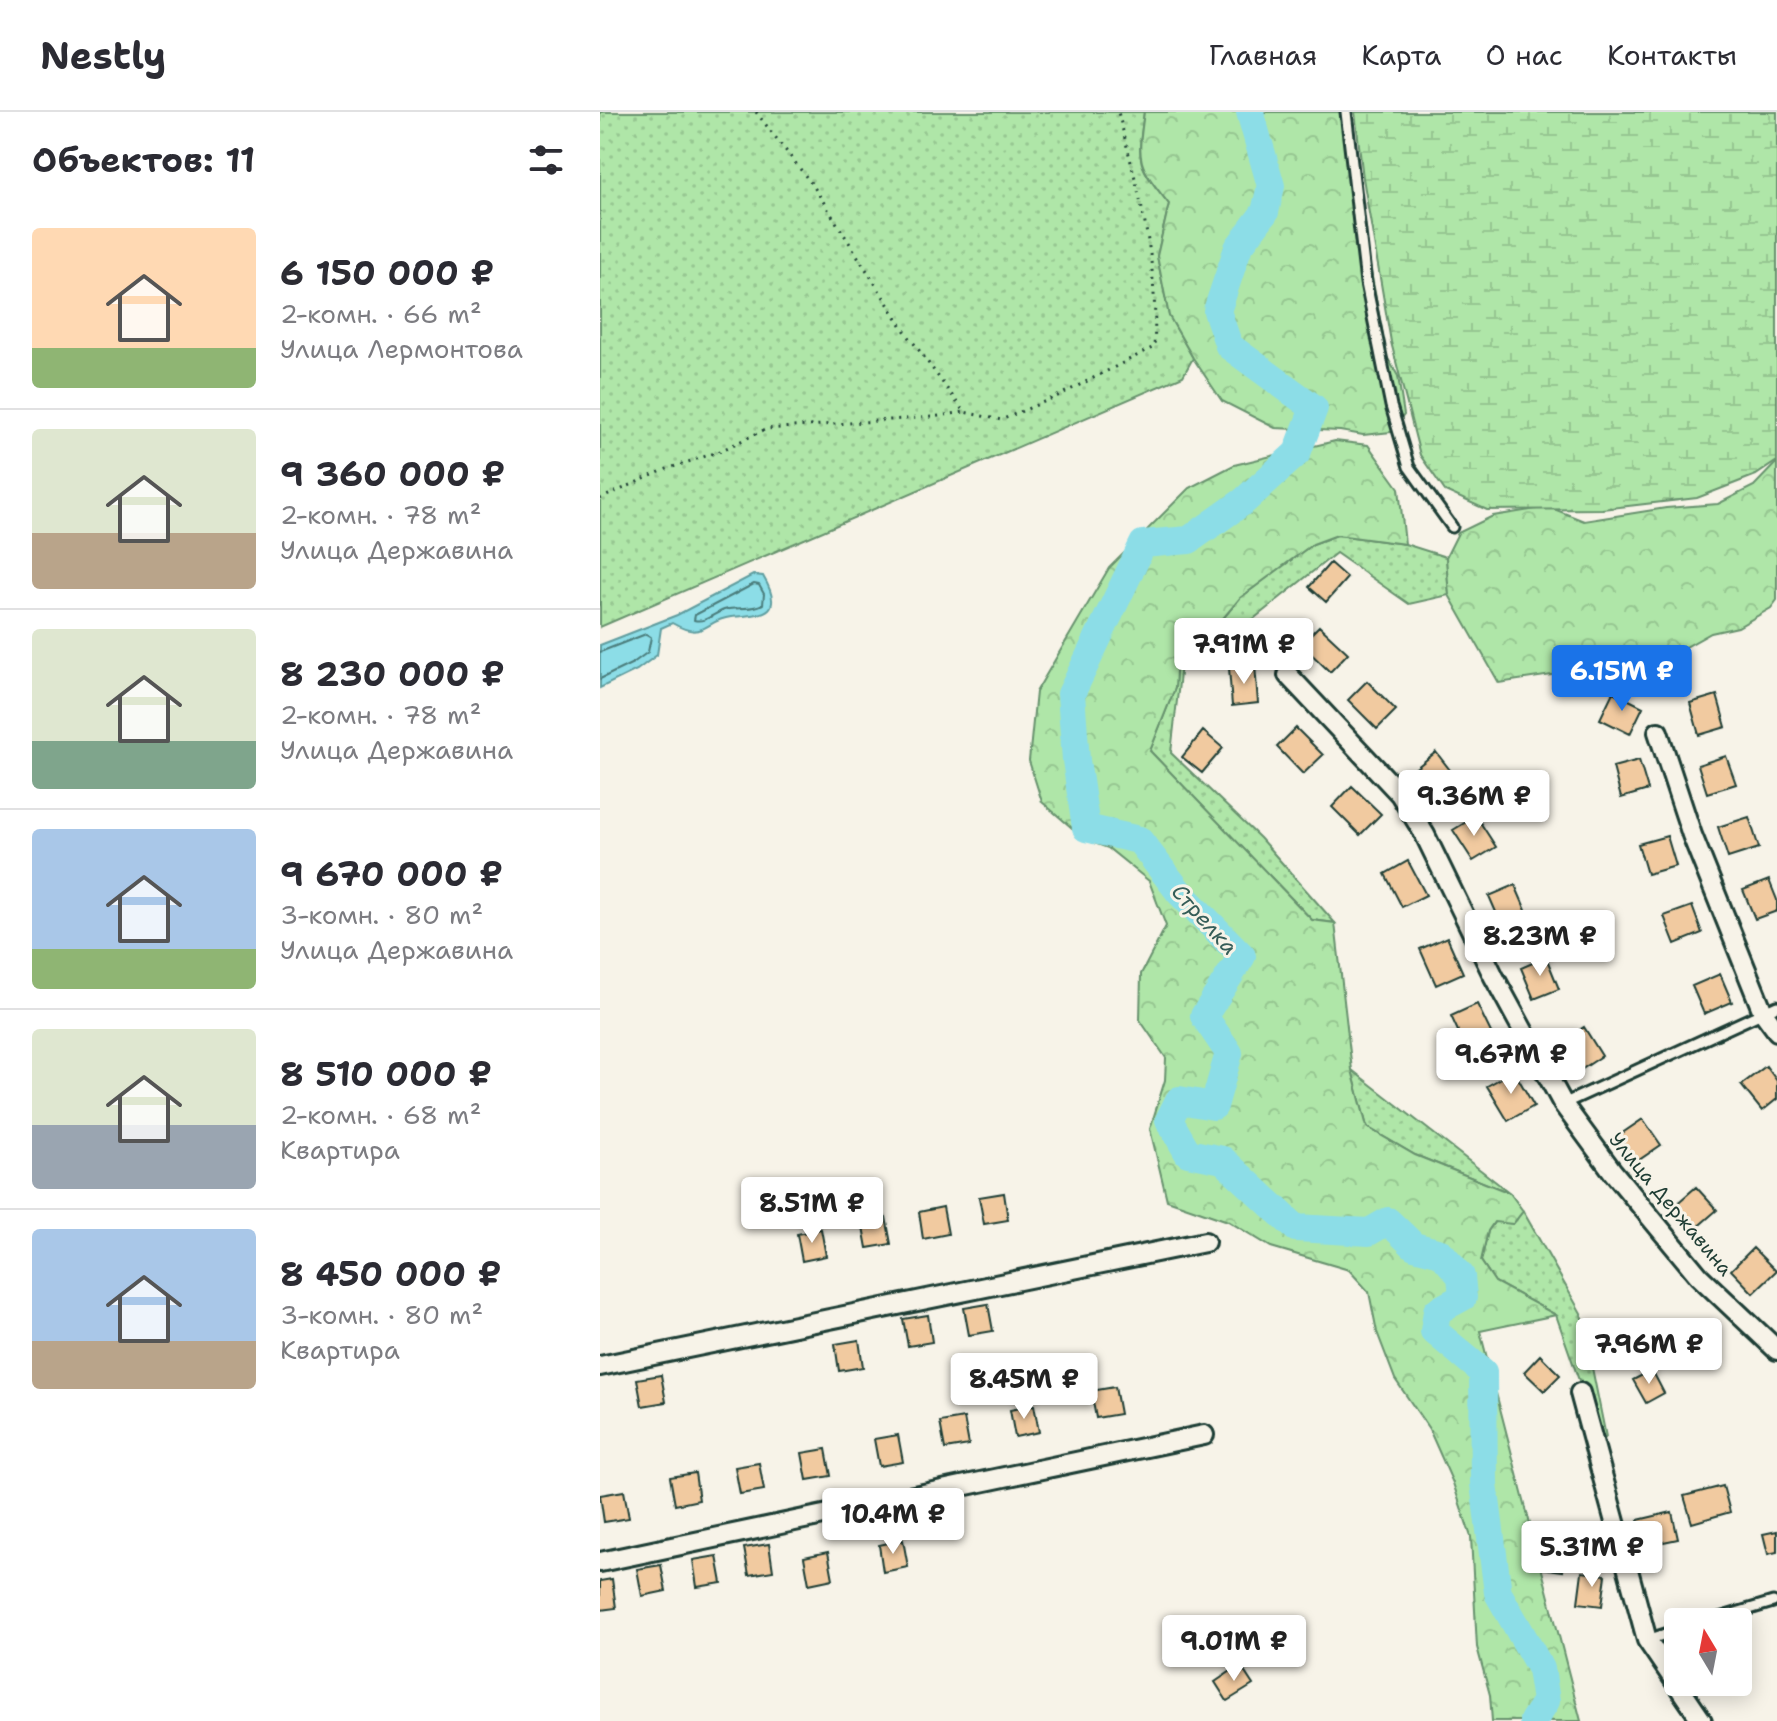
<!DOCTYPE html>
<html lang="ru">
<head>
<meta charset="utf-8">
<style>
	:root { --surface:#fff; --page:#f7f7f7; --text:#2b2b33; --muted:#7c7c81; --line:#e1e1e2; --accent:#1a73e8 }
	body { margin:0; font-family:"Shantell Sans",sans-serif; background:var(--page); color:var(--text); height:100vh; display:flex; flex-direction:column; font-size:30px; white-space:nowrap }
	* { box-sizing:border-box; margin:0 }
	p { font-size:26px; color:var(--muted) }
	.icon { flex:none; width:44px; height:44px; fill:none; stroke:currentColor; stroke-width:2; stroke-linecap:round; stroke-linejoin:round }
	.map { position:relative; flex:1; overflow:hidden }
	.details { display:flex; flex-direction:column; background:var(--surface); width:600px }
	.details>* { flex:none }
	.needle { width:52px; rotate:350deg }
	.buttons { position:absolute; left:1064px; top:1496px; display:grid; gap:16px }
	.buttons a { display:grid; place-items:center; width:88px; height:88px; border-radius:8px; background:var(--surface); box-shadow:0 4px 20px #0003; font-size:40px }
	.price { position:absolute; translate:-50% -68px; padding:0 18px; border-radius:8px; background:#fff; color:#222; font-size:26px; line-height:52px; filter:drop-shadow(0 2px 4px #0008) }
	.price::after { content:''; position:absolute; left:50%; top:48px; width:24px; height:18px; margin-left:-12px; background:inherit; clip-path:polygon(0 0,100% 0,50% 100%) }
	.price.selected { background:var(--accent); color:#fff }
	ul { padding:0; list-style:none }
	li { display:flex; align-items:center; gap:24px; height:200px; padding:0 32px }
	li+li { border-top:2px solid var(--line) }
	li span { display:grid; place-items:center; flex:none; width:224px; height:160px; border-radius:8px; color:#555 }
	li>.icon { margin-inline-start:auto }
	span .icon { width:96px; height:96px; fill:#fffc; stroke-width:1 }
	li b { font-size:34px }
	h2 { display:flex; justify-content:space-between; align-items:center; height:96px; padding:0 32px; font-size:34px }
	header { display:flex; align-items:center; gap:48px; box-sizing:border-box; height:112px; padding:0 40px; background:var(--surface); border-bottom:2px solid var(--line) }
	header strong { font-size:38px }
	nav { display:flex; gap:44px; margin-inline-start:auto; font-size:28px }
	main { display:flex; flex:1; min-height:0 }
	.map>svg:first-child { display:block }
</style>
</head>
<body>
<header>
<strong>Nestly</strong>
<nav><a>Главная</a><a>Карта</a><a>О нас</a><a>Контакты</a></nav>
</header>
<main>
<section class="details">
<h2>Объектов: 11<svg class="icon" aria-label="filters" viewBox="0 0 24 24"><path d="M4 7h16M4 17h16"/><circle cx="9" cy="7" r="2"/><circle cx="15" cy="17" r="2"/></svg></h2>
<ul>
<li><span style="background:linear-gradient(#ffd9b3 75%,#8fb573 0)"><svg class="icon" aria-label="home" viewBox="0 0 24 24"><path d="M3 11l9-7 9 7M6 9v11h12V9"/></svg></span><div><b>6 150 000 ₽</b><p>2-комн. · 66 m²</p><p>Улица Лермонтова</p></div></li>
<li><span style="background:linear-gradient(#dfe7d0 65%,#b9a48a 0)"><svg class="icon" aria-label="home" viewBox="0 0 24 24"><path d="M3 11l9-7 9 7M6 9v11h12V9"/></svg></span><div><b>9 360 000 ₽</b><p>2-комн. · 78 m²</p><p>Улица Державина</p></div></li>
<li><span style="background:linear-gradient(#dfe7d0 70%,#7fa58c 0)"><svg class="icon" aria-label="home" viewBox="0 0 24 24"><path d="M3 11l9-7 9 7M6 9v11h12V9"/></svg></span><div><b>8 230 000 ₽</b><p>2-комн. · 78 m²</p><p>Улица Державина</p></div></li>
<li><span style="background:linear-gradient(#a9c7e8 75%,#8fb573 0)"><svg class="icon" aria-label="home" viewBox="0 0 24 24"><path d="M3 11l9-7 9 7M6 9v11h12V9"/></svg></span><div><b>9 670 000 ₽</b><p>3-комн. · 80 m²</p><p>Улица Державина</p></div></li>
<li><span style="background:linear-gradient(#dfe7d0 60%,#9aa5b1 0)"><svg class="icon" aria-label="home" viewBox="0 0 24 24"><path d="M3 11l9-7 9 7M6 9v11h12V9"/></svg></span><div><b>8 510 000 ₽</b><p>2-комн. · 68 m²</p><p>Квартира</p></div></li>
<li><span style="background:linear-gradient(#a9c7e8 70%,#b9a48a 0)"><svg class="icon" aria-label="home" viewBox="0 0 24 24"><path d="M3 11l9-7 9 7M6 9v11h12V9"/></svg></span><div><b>8 450 000 ₽</b><p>3-комн. · 80 m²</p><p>Квартира</p></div></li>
</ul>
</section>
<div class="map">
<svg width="1177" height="1609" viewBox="0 0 1177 1609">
	<defs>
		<pattern id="grass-dots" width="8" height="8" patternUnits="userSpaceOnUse" patternTransform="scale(2)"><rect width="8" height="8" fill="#afe6a8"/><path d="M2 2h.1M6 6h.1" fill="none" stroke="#96c691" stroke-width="1.8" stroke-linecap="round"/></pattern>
		<pattern id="forest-crowns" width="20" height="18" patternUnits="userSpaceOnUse" patternTransform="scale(2)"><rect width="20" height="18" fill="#afe6a8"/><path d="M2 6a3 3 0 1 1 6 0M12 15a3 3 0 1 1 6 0" fill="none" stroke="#96c691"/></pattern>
		<pattern id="wetland-marsh" width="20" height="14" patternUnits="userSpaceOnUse" patternTransform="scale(2)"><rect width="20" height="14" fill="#afe6a8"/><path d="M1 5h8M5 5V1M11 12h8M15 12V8" fill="none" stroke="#96c691"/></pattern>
	</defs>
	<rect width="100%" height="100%" fill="#f7f3e8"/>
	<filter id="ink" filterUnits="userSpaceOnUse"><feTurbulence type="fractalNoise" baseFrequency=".0125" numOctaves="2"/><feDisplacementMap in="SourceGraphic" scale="16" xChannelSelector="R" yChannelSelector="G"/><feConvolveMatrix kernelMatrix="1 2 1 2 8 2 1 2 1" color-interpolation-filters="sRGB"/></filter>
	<g filter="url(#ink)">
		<path fill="url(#grass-dots)" stroke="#67926e" stroke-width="2" d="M0 0H544C537 51 536 51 569 92L557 144 569 204 593 246 583 264 0 515Z
			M737 423 805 432 846 445 849 483 809 492 736 441 651 509 581 553 571 641 660 726 735 811 712 808 550 639 575 576 577 542 615 516 640 486 691 447 713 432Z
			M752 958 910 1081 815 1043 767 1015Z
			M923 1099 981 1201 1006 1325 1001 1331 956 1203 895 1170 881 1149 888 1119 895 1109 913 1112Z"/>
		<path fill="url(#forest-crowns)" stroke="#67926e" stroke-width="2" d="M544 0H741L787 245 798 264 804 303 791 320 763 323 740 319 675 316 622 289 593 246 569 204 557 144 569 92C537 51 537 51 544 0Z
			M735 329 768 333 799 376 805 432 737 423 713 432 640 486 615 516 577 542 575 576 550 639 712 808 735 811 752 958 767 1015 815 1043 910 1081 923 1099 913 1112 894 1110 888 1119 881 1149 895 1170 956 1203 880 1219 981 1609H892L890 1583 877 1535 871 1425 853 1371 829 1317 795 1267 777 1220 769 1180 749 1158 671 1135 628 1109 567 1088 550 1017 565 968 566 946 540 908 541 862 566 814 549 769 508 736 486 728 442 690 429 649 436 580 509 456 589 376 634 353Z
			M1177 350V488L1171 496 1138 515 1111 521 1066 546 899 571 849 483 846 445 858 421 893 404 949 395 984 409 1066 396 1118 392 1154 374Z"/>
		<path fill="url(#wetland-marsh)" stroke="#67926e" stroke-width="2" d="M755 0H1177V349L1156 363 1097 386 1002 397 887 398 845 379 820 343 791 230 763 66Z"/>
		<path fill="#8cdde7" stroke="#609d9f" stroke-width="2" d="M153 463 163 464C186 503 163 502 131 505 104 508 105 530 72 511L61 516 57 543 37 558 0 576V533L77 503Z"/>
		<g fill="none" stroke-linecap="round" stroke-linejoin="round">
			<path stroke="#4b7d7c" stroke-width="2" d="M154 472 159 473 164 482 163 492C150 499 137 494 124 498 113 502 105 511 94 508L95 503Z
				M0 540 46 522 51 525 48 540 33 551 0 567"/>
			<path stroke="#8cdde7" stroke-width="28" d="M650 0 671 74 665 100 638 136 617 199 629 234 714 296 697 341 644 389 589 428 543 432 471 582 476 648 486 716 539 728 580 781 642 844 604 904 629 941 614 994 579 988 569 1008 588 1041 623 1048 696 1116 769 1120 788 1109 814 1134 841 1141 861 1164 863 1185 837 1199 834 1219 883 1260 884 1372 898 1481 941 1557 946 1589 933 1609"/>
		</g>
		<path fill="#f1caa0" stroke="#1f3d34" stroke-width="2" d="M730 451 747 466 726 490 709 475Z
			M719 514 748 541 730 560 701 532Z
			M655 553 658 591 632 594 629 556Z
			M767 569 796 598 777 617 748 588Z
			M1013 580 1043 595 1030 622 1000 607Z
			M1117 583 1126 615 1099 623 1090 591Z
			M696 616 723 643 703 662 677 635Z
			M603 619 623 636 602 661 582 645Z
			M836 640 860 671 836 691 811 660Z
			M1126 644 1136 672 1107 681 1098 653Z
			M1039 648 1048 678 1021 686 1013 655Z
			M752 674 781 702 760 723 732 695Z
			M876 704 896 735 873 749 853 718Z
			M1149 705 1159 736 1128 746 1118 715Z
			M1067 724 1076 754 1047 762 1038 732Z
			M808 749 826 783 802 795 785 762Z
			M1169 768 1177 788V799L1155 807 1143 778Z
			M915 773 928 803 902 814 889 784Z
			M1092 794 1102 821 1075 832 1064 804Z
			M847 825 863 861 836 873 820 837Z
			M946 845 959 877 934 887 921 856Z
			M1120 862 1132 890 1104 902 1092 874Z
			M877 892 896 931 869 943 851 904Z
			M984 915 1002 944 976 961 958 932Z
			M1166 954 1177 969V987L1162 999 1141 973Z
			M914 959 934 994 908 1009 887 974Z
			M1043 1007 1061 1033 1036 1050 1018 1024Z
			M1096 1075 1117 1098 1095 1117 1074 1094Z
			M404 1081 408 1108 384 1112 379 1085Z
			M343 1095 348 1122 323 1127 319 1100Z
			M286 1105 291 1132 267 1136 262 1109Z
			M221 1117 226 1144 202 1149 197 1122Z
			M1153 1136 1176 1159 1153 1181 1131 1158Z
			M388 1192 393 1219 369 1223 364 1196Z
			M328 1203 332 1230 308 1234 303 1207Z
			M259 1228 263 1255 239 1259 235 1232Z
			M940 1243 960 1263 944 1279 924 1260Z
			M1052 1258 1064 1281 1046 1291 1033 1268Z
			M61 1263 66 1290 42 1294 37 1267Z
			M515 1275 520 1302 496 1306 491 1279Z
			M434 1293 439 1320 415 1325 410 1298Z
			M364 1306 369 1333 345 1337 340 1310Z
			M298 1323 303 1350 279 1354 274 1327Z
			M226 1337 231 1364 207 1368 202 1341Z
			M159 1351 164 1378 140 1382 135 1355Z
			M95 1361 99 1388 75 1393 70 1365Z
			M1123 1374 1130 1400 1092 1411 1084 1384Z
			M24 1379 29 1406 4 1410 0 1383Z
			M1072 1400 1078 1427 1044 1434 1038 1408Z
			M1177 1419V1440L1168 1442 1163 1422Z
			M303 1428 308 1455 283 1460 279 1433Z
			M943 1430 965 1433 963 1459 940 1456Z
			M169 1432 173 1459 149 1463 144 1436Z
			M228 1440 233 1467 209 1472 204 1445Z
			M117 1444 122 1471 97 1475 93 1448Z
			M61 1453 66 1479 42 1484 37 1457Z
			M982 1460 1006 1463 1002 1494 978 1491Z
			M12 1467 16 1496 0 1498V1469Z
			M640 1553 653 1573 627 1589 615 1570Z"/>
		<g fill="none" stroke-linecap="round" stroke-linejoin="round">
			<g stroke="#1f3d34" stroke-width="15">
				<path id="service" d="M746 0 766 171 791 294 809 355 852 415
					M963 992 1177 894
					M1106 1510 1173 1490
					M1047 1528 1078 1518"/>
			</g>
			<g stroke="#1f3d34" stroke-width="24">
				<path id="minor" d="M688 563 800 682 825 723 894 865 963 992 1013 1060 1099 1164 1177 1238
					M1058 620 1092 723 1163 900 1177 919
					M0 1254 605 1130
					M980 1281 1047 1528 1102 1609
					M0 1450 604 1323"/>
			</g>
			<path stroke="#1f3d34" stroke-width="3" stroke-dasharray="2 6" stroke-linecap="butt" d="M156 0 214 75 305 219 364 300 401 308 460 283 554 235C559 150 539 81 518 0
				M0 387 64 358 118 340 166 317 332 305 364 300"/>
			<use href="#service" stroke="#f7f3e8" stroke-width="9"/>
			<use href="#minor" stroke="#f7f3e8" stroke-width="18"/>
		</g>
	</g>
	<g text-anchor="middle" stroke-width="6" stroke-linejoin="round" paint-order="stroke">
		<g font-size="20" fill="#1f3d34" stroke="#f7f3e8">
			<text transform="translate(1071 1092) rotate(50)" y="7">Улица Державина</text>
		</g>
		<g font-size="22" font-style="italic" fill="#355d58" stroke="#f7f3e8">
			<text transform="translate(605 807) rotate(48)" y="8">Стрелка</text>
		</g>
	</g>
</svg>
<div class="buttons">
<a><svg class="needle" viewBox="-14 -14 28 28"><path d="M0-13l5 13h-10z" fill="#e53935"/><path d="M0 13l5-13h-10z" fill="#7c7c81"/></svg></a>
</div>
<b class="price" style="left:644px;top:574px">7.91M ₽</b>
<b class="price selected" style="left:1022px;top:601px">6.15M ₽</b>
<b class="price" style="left:874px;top:726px">9.36M ₽</b>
<b class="price" style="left:940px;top:866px">8.23M ₽</b>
<b class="price" style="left:911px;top:984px">9.67M ₽</b>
<b class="price" style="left:212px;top:1133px">8.51M ₽</b>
<b class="price" style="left:1049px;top:1274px">7.96M ₽</b>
<b class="price" style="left:424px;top:1309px">8.45M ₽</b>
<b class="price" style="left:293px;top:1444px">10.4M ₽</b>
<b class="price" style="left:992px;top:1477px">5.31M ₽</b>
<b class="price" style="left:634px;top:1571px">9.01M ₽</b>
</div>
</main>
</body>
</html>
